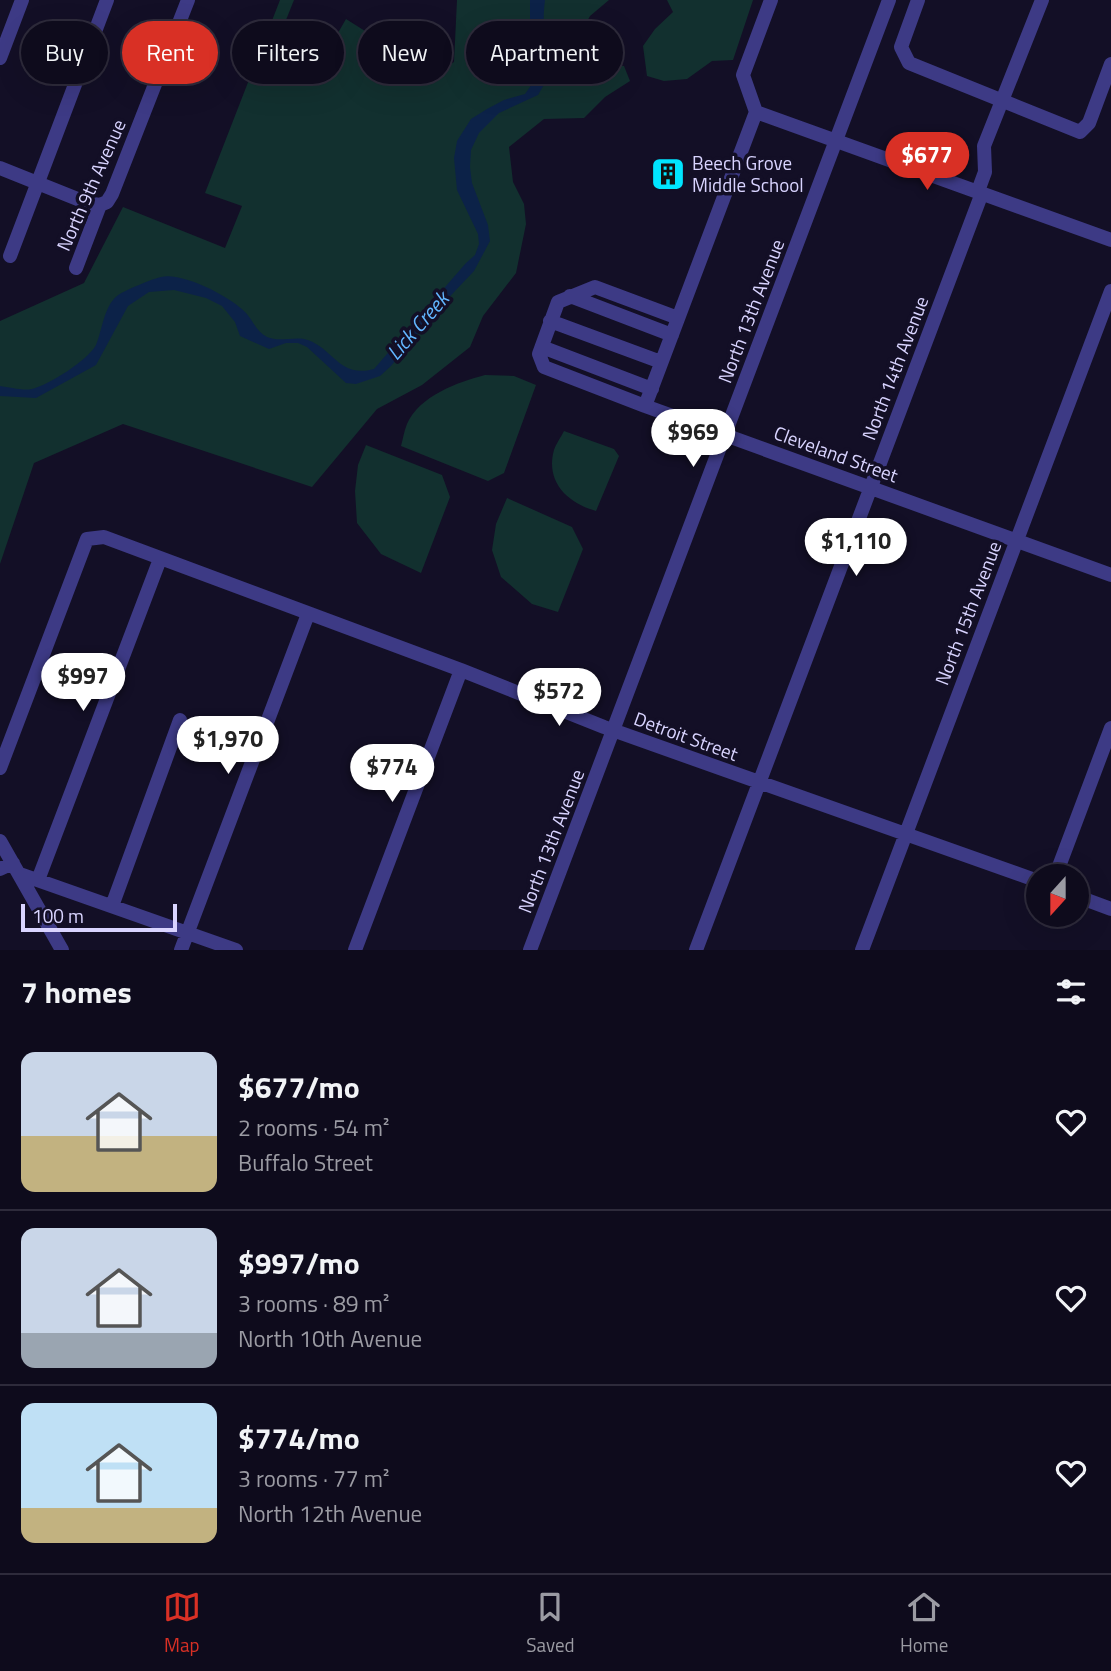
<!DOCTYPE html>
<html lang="en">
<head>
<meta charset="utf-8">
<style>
	:root { --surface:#0e0b1c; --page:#171425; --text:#f1f3f6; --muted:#9b9ba3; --line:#2e2b3b; --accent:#d93025 }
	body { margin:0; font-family:"Titillium Web",sans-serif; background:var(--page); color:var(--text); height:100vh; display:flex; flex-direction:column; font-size:26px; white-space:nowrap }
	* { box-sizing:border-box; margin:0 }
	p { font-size:23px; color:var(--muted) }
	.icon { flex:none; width:38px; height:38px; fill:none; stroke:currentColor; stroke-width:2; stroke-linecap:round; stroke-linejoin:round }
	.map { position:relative; height:950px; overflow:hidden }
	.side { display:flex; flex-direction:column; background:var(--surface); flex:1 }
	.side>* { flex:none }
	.top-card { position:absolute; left:21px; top:21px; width:700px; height:63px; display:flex; gap:14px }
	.needle { width:46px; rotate:201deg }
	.controls { position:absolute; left:1026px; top:864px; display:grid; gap:14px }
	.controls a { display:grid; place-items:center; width:63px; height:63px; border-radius:50%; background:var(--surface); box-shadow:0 7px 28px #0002,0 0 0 2px var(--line); font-size:35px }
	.scale { position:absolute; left:21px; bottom:18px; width:156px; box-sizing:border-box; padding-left:7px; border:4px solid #d9d4ff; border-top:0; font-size:19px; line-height:24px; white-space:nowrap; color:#d9d4ff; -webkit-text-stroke:5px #130f26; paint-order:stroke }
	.price { position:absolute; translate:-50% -60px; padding:0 16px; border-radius:24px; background:#fff; color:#222; font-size:23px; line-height:46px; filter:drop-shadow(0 2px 4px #0008) }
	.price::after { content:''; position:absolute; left:50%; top:42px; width:21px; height:16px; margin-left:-10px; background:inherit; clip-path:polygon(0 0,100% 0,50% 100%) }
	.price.active { background:var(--accent); color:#fff }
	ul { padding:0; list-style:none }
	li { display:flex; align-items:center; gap:21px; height:175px; padding:0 21px }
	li+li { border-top:2px solid var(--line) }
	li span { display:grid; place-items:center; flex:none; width:196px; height:140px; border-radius:14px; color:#555 }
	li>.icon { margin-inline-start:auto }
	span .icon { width:84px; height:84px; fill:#fffc; stroke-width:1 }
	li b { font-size:30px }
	h2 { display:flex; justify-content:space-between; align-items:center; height:84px; padding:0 21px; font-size:30px }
	.tag { padding:0 24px; border-radius:32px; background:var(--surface); box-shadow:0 7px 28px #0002,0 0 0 2px var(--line); font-size:24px; line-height:63px }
	.tag.active { background:var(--accent); color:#fff }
	.dock { display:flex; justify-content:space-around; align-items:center; height:98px; border-top:2px solid var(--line); background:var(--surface); font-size:19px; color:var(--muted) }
	.dock a { display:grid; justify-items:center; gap:4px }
	.dock .active { color:var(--accent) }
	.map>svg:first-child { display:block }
</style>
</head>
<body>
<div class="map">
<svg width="1111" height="950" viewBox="0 0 1111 950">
	<rect width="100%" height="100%" fill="#130f26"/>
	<path fill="#12302f" d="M280 0H294L284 25 331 45 346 19 433 74 454 62 457 0H609L590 16 578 38 589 66H624L630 81 605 97 584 118 544 119 509 147 513 182 524 204 526 224 516 273 483 316 470 347 422 385 377 409 312 487 123 424 34 463 0 564V321L84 283 123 207 225 248 242 206 205 193Z
		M667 0H753L733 60 712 61 687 79 664 81 647 76 643 46 655 29 673 12Z
		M485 375 514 376 536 385 504 473 488 481 401 446C403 439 404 431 407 424 419 396 458 382 485 375Z
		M564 431 614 449 619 456 596 511C568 503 545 482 554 450 556 444 561 437 564 431Z
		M366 445 442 475 450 497 421 573 381 554 357 523 355 491 358 465Z
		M507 498 572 527 583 549 558 612 532 604 501 577 492 550 496 524Z"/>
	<path fill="#0c2248" d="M530 0H545C541 32 547 38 554 67L538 95 499 113 479 133 471 150 470 167 472 183 488 225 490 241 474 271 437 310 391 366 380 376 356 384 346 383 307 347 298 343H286L269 349 240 336 235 322 222 306 206 298 174 290 149 292 128 306 96 365 36 398 0 396V386C9 387 23 391 32 389 49 385 88 360 96 345 102 331 104 306 117 296 123 291 152 279 161 277 183 272 231 297 246 313 253 321 257 332 267 337 278 342 293 337 304 339 333 346 338 379 374 369L466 263 475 255 479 244 478 234 457 190 454 158 457 141 471 119 487 109 504 100 525 94 542 70 541 61 530 27Z"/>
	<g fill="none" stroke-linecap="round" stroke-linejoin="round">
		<path stroke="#3d3a85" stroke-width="14" d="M918 0 901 47 909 63 1080 132 1089 123 1111 64
			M0 58 22 0
			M756 112 645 406 1111 575
			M756 112 1111 240
			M756 112 743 75 771 0
			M0 168 85 202 100 205
			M978 191 985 172 984 146 1042 0
			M10 256 107 0
			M76 268 100 205 107 202 112 194 188 0
			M570 296 672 335
			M550 321 661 362
			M542 347 652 389
			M645 406 544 367 539 354 558 302 595 287 678 318
			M0 768 87 539 104 537 461 670 604 727 1038 881
			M0 841 62 950
			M0 869 13 863
			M20 874 236 950
			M1055 877 1111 728
			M38 880 160 559
			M1076 896 1111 909
			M112 906 180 720
			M181 950 308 614
			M355 950 461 670
			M530 950 889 0
			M696 950 982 193
			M862 950 1111 291"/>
	</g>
	<defs>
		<g id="building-square" transform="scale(1.75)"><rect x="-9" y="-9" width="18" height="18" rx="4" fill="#00e5ff" stroke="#130f26"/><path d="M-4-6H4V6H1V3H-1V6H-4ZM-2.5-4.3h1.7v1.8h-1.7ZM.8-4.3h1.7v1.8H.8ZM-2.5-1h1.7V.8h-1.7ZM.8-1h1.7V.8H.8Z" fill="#111"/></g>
	</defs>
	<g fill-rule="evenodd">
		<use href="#building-square" x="668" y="174"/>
	</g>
	<g text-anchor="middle" stroke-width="7" stroke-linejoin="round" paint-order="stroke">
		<g font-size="19" fill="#d9d4ff" stroke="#130f26" text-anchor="start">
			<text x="692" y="170">Beech Grove<tspan x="692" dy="22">Middle School</tspan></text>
		</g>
		<g font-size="19" fill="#d9d4ff" stroke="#130f26">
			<text transform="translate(91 185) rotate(-66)" y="7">North 9th Avenue</text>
			<text transform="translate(751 311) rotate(-69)" y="7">North 13th Avenue</text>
			<text transform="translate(895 368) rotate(-69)" y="7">North 14th Avenue</text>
			<text transform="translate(836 454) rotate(20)" y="7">Cleveland Street</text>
			<text transform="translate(968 613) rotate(-69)" y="7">North 15th Avenue</text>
			<text transform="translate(686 736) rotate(20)" y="7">Detroit Street</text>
			<text transform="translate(551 841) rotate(-69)" y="7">North 13th Avenue</text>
		</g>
		<g font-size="21" font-style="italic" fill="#62b6ff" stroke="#130f26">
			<text transform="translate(418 326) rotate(-49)" y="7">Lick Creek</text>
		</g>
	</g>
</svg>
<div class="controls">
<a><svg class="needle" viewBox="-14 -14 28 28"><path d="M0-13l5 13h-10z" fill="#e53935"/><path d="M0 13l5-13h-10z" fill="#9b9ba3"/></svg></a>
</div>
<div class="scale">100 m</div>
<b class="price active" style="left:927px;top:192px">$677</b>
<b class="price" style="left:693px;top:469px">$969</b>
<b class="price" style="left:856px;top:578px">$1,110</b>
<b class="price" style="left:83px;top:713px">$997</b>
<b class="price" style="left:559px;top:728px">$572</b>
<b class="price" style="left:228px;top:776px">$1,970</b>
<b class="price" style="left:392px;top:804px">$774</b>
<div class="top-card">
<a class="tag">Buy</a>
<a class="tag active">Rent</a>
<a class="tag">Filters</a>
<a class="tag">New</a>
<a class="tag">Apartment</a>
</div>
</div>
<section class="side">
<h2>7 homes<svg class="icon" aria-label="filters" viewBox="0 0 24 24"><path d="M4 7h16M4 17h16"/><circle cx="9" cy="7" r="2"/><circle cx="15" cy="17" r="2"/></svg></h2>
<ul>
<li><span style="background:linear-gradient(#c9d6e8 60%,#c2b280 0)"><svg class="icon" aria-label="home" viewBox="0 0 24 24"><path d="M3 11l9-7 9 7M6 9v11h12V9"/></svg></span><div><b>$677/mo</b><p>2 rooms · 54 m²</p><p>Buffalo Street</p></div><svg class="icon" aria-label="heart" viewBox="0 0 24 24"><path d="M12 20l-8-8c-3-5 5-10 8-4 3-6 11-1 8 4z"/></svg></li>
<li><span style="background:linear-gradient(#c9d6e8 75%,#9aa5b1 0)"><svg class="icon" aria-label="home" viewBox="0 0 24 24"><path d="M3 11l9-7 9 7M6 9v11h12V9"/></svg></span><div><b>$997/mo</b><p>3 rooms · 89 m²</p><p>North 10th Avenue</p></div><svg class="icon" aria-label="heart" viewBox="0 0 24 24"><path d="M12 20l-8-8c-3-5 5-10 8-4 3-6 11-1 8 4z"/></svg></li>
<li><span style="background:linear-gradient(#bfe0f5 75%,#c2b280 0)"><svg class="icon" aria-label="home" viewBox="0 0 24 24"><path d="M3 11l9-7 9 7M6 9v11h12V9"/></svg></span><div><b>$774/mo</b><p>3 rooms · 77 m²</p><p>North 12th Avenue</p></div><svg class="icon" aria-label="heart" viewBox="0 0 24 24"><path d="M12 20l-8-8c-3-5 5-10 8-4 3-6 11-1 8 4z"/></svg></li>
</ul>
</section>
<nav class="dock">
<a class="active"><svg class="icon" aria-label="map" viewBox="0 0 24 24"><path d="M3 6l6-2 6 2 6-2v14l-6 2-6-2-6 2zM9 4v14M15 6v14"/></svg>Map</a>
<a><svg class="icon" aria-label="saved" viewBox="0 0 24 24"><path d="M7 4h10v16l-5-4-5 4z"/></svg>Saved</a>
<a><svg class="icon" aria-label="home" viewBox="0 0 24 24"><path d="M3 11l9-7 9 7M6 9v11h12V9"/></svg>Home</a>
</nav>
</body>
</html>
